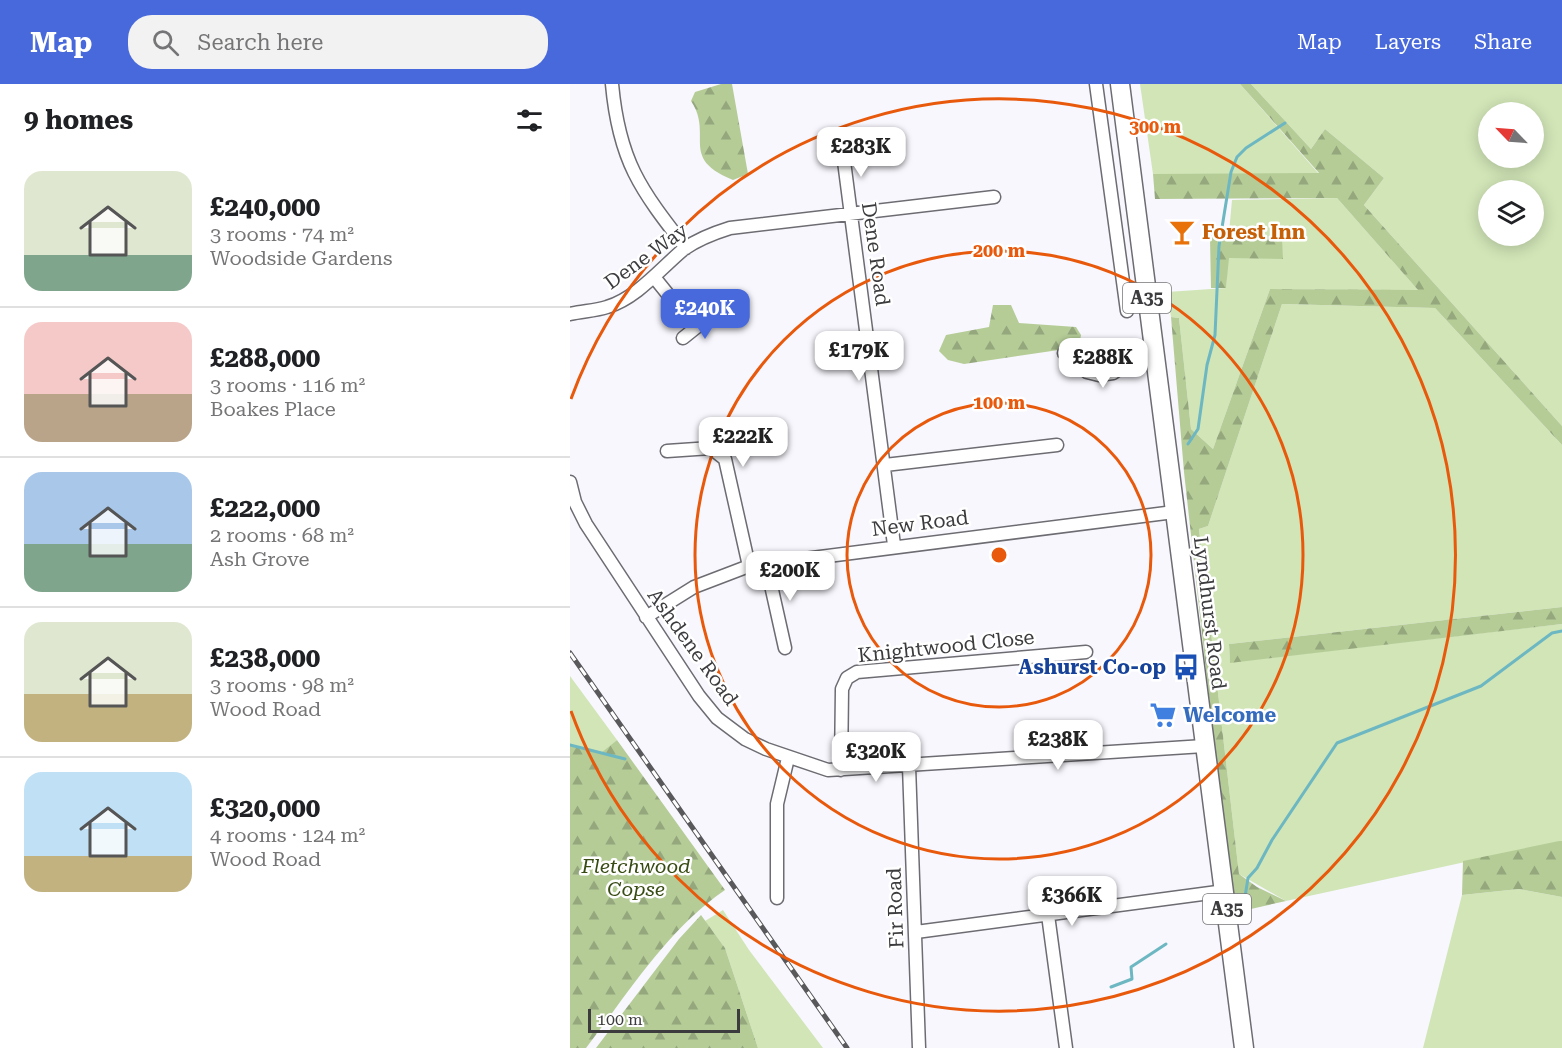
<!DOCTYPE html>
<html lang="en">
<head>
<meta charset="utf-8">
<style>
	:root { --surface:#fff; --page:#f2f2f2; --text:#202124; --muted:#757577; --line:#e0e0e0; --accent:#4869dc }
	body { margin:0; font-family:"Roboto Serif",serif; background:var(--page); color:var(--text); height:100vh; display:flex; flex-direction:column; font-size:22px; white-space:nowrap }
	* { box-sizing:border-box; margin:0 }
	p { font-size:20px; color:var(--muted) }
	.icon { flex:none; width:33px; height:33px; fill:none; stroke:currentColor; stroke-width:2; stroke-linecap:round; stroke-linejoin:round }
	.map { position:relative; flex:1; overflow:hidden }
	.details { display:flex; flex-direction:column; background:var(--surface); width:570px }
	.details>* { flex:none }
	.needle { width:39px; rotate:295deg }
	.buttons { position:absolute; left:908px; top:18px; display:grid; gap:12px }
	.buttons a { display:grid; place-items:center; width:66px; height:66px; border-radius:50%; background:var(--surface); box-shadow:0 3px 15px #0003; font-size:30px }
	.scale { position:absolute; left:18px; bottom:15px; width:152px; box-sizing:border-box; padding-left:6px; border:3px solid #3c3c3f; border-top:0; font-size:16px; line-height:21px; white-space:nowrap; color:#3c3c3f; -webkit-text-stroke:4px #fff; paint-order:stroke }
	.price { position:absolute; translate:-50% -51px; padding:0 14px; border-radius:12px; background:#fff; color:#222; font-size:20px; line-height:39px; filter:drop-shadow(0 2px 3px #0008) }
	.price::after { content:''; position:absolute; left:50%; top:36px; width:18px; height:14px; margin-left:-9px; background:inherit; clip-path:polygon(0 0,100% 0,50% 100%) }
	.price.selected { background:var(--accent); color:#fff }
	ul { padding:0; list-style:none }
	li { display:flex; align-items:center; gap:18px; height:150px; padding:0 24px }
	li+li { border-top:2px solid var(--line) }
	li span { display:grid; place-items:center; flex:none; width:168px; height:120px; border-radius:18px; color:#555 }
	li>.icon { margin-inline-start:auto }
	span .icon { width:72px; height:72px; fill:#fffc; stroke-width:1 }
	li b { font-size:26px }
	h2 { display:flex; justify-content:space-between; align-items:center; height:72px; padding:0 24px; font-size:26px }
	header { display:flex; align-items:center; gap:36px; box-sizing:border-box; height:84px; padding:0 30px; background:var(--accent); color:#fff }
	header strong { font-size:28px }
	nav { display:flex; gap:33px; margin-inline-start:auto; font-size:21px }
	.search { width:420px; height:54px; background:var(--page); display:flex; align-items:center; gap:15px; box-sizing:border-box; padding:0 21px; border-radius:24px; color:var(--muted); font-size:22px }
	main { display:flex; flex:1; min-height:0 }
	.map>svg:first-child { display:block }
</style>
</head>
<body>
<header>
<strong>Map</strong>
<div class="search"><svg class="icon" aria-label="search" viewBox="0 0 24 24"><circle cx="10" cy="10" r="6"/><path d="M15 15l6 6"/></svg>Search here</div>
<nav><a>Map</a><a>Layers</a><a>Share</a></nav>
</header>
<main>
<section class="details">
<h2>9 homes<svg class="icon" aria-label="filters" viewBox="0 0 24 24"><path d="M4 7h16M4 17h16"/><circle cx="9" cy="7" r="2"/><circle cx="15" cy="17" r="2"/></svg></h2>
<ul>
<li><span style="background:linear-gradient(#dfe7d0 70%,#7fa58c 0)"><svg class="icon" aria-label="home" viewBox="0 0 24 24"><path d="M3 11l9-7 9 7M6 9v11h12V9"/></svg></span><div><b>£240,000</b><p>3 rooms · 74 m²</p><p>Woodside Gardens</p></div></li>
<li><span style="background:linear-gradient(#f6c9c9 60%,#b9a48a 0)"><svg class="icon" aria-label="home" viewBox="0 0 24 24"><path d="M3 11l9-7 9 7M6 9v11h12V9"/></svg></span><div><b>£288,000</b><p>3 rooms · 116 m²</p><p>Boakes Place</p></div></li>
<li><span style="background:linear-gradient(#a9c7e8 60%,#7fa58c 0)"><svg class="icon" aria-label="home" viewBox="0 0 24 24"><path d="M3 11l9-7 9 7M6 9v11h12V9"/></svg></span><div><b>£222,000</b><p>2 rooms · 68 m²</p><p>Ash Grove</p></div></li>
<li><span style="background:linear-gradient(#dfe7d0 60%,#c2b280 0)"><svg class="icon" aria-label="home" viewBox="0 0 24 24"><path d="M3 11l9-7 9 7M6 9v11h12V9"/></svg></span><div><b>£238,000</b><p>3 rooms · 98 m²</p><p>Wood Road</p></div></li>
<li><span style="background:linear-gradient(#bfe0f5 70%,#c2b280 0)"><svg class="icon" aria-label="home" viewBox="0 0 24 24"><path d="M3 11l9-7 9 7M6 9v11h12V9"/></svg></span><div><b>£320,000</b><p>4 rooms · 124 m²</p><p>Wood Road</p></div></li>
</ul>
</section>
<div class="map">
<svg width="992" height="964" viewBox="0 0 992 964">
	<defs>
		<pattern id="forest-firs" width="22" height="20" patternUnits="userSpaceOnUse" patternTransform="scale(1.5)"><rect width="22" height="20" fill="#b5cc97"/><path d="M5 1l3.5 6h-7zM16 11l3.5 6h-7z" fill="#94a77d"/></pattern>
	</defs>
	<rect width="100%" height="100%" fill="#f7f7fd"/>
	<path fill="#d1e5b7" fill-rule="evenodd" d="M570 0H670L749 90H583Z
		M681 0H992V342L794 121 814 94 755 45 741 65ZM918 28H963V74H918ZM918 106H963V152H918Z
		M767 114 849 207 700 205 643 365 621 345 609 234 601 233 597 208 656 204 658 174 712 154 659 149 662 116Z
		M712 220 865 224 992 361V523L659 560 660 578 992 540V757L716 817 669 790 629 445 638 442Z
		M0 592 47 656 32 669 0 660Z
		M949 805 992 813V964H853L892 811Z
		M153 826 179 866 253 964H188L155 864 135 837Z"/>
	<path fill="url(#forest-firs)" d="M151 0H162L178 90 163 96C108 74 144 51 121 17L125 8Z
		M670 0H681L741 65 755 45 814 94 794 121 992 342V361L865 224 712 220 638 442 629 445 669 790 687 803 716 817 663 829 614 388 601 233 609 234 621 345 643 365 700 205 848 206 767 114 585 115 583 90 749 89Z
		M645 146 712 154 713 175 659 174 656 204H641L640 154Z
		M423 221H441L449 239 506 243 511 251 509 263 394 280 378 276 369 267 376 251 419 243Z
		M992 523V540L660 579 659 560Z
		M47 656 155 806C97 846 59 908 16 964H0V660L31 669Z
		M989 757H992V813L949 805 892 811 893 777Z
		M131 831 155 864 188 964H26L109 855Z"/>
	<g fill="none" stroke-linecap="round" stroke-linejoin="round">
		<path stroke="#6cb7c1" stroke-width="3" d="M618 360 628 345 637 281 645 251 649 162 661 88 667 73 676 64 715 39
			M0 661 55 675
			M669 816 675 813 678 794 687 784 702 756 767 659 911 602 982 549 992 547
			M641 833 644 826
			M541 903 562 895 561 883 596 860"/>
		<g stroke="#6d6c72" stroke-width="15">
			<path id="street" d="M42 0C49 77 70 105 116 164
				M526 0 557 227
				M272 62 324 461
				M261 63 282 61
				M84 193 125 244
				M0 230C12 227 25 227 37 223 67 214 91 184 114 165 128 155 144 149 160 144L424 113
				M113 254 138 234
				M494 269 517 288 529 291 543 289 559 278 585 272
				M97 367 141 364 155 375 179 482
				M315 381 487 361
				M0 398 5 418 16 440 129 612 147 634 175 655 196 665 258 686 634 662
				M196 479 215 564
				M76 533 124 503 179 482 604 428
				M339 682 349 964
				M271 686 272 605 277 594 287 588 516 568
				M207 814V720L218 674
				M478 831 496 964
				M346 848 655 807"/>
		</g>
		<g stroke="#6d6c72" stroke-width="21">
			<path id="primary" d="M550 0 674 964"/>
		</g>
		<use href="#street" stroke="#fff" stroke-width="12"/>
		<use href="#primary" stroke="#fff" stroke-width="18"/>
		<g stroke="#59595c" stroke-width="5">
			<path id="rail" d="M0 569 277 964"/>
		</g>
		<use href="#rail" stroke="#fff" stroke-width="3" stroke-dasharray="9" stroke-linecap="butt"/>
	</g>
	<g fill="none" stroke="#e8590c" stroke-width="3">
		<circle cx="429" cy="471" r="152"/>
		<circle cx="429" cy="471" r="304"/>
		<path d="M1 315A456 456 0 1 1 1 627"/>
	</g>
	<defs>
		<g id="bar-bare" transform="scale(2.07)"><path d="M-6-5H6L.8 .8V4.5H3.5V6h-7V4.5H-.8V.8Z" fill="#e8710a" stroke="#fff" stroke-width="2.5" paint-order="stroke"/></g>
		<g id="bus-bare" transform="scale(2.07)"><path d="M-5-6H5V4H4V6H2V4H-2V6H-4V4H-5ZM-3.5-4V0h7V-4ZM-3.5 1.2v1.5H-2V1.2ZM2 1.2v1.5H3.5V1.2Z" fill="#1a4fb4" stroke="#fff" stroke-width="2.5" paint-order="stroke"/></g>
		<g id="supermarket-bare" transform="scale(2.07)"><path d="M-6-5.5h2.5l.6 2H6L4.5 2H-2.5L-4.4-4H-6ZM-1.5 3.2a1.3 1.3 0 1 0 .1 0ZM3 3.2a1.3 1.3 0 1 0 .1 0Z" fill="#3f7fe0" stroke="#fff" stroke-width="2.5" paint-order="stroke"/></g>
	</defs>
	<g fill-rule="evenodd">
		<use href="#bar-bare" x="612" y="148"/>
		<use href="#bus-bare" x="616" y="583"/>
		<use href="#supermarket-bare" x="593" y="631"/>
	</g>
	<g text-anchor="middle" stroke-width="5" stroke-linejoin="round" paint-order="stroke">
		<g fill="#fff" stroke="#767679" stroke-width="1.5">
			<rect x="553" y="199" width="48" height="30" rx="4.5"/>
			<rect x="633" y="810" width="48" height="30" rx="4.5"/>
		</g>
		<g font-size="18" font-weight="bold" fill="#3c3c3f">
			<text x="577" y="220">A35</text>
			<text x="657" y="831">A35</text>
		</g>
		<g font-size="20" font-weight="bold" fill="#c56008" stroke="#fff" text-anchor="start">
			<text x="632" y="155">Forest Inn</text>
		</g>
		<g font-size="20" fill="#3c3c3f" stroke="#fff">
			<text transform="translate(306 170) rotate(82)" y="7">Dene Road</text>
			<text transform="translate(76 172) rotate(-36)" y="7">Dene Way</text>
			<text transform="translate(350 439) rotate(-7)" y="7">New Road</text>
			<text transform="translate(640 529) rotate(83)" y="7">Lyndhurst Road</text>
			<text transform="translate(376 562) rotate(-6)" y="7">Knightwood Close</text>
			<text transform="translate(123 563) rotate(54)" y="7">Ashdene Road</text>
			<text transform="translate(325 824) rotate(-92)" y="7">Fir Road</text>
		</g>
		<g font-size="20" font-weight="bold" fill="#164399" stroke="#fff" text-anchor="end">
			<text x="596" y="590">Ashurst Co-op</text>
		</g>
		<g font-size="20" font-weight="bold" fill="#366cbe" stroke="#fff" text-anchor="start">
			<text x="613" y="638">Welcome</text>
		</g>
		<g font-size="20" font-style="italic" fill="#374b12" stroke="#fff">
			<text x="66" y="789">Fletchwood<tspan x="66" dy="23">Copse</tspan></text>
		</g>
	</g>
	<circle cx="429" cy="471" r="9" fill="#e8590c" stroke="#fff" stroke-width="3"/>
	<g font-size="18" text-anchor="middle" font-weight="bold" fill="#e8590c" stroke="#fff" stroke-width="5" stroke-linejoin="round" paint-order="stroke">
		<text x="585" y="49">300 m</text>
		<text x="429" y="173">200 m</text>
		<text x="429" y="325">100 m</text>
	</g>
</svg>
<div class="buttons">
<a><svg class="needle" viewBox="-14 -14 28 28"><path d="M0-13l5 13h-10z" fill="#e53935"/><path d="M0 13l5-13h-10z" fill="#757577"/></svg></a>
<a><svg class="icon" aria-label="layers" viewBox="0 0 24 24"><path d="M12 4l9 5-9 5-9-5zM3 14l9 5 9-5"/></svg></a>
</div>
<div class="scale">100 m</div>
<b class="price" style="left:291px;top:94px">£283K</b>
<b class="price selected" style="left:135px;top:256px">£240K</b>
<b class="price" style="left:289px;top:298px">£179K</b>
<b class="price" style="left:533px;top:305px">£288K</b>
<b class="price" style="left:173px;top:384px">£222K</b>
<b class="price" style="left:220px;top:518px">£200K</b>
<b class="price" style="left:488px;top:687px">£238K</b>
<b class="price" style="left:306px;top:699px">£320K</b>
<b class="price" style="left:502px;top:843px">£366K</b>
</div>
</main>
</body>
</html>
